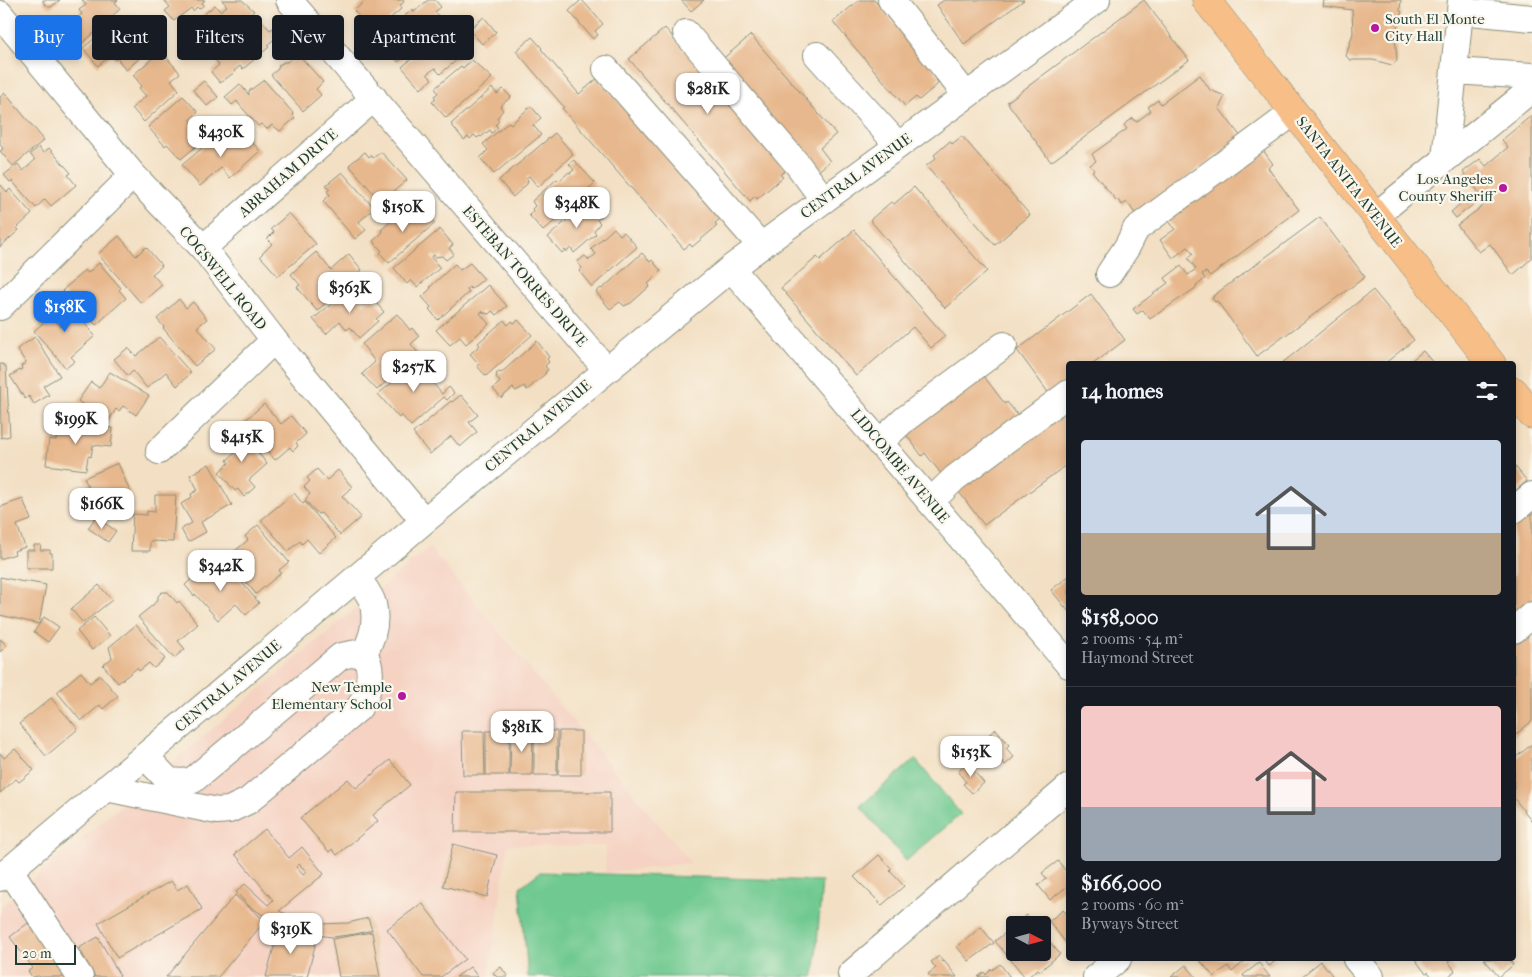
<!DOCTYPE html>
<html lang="en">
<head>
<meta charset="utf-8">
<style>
	:root { --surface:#171b24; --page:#242831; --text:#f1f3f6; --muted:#9ea1a6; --line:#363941; --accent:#1a73e8 }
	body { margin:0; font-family:"IM FELL French Canon",serif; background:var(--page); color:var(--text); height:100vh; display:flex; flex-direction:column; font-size:19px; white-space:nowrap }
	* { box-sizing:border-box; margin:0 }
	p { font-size:16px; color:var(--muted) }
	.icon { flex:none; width:28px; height:28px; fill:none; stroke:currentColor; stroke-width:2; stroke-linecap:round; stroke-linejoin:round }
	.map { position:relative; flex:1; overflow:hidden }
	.panel { position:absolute; left:1066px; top:361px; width:450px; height:600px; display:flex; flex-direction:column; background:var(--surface); border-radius:5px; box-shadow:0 2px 8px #0003 }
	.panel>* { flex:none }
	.guide { position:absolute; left:15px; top:15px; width:475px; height:45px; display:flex; gap:10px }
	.needle { width:32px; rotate:96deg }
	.controls { position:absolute; left:1006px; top:916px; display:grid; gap:10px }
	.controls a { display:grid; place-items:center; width:45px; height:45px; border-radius:5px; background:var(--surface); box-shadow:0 2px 8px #0003; font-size:25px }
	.scale { position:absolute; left:15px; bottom:12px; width:61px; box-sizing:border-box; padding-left:5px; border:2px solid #1f3d34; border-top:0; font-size:14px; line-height:18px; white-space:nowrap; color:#1f3d34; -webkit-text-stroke:4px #fbf7ec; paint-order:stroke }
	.price { position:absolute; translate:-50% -42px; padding:0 11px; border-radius:10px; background:#fff; color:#222; font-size:16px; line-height:32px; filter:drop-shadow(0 1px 2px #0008) }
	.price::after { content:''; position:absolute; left:50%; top:30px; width:15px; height:11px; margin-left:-8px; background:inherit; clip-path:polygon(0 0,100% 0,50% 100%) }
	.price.on { background:var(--accent); color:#fff }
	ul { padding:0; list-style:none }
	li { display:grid; align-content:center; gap:10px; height:265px; padding:0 15px }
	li+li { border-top:1px solid var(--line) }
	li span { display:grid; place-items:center; height:155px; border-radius:5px; color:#555 }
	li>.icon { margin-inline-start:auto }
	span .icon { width:90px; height:90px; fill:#fffc; stroke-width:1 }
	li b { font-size:21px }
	h2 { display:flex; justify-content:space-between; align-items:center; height:60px; padding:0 15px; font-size:21px }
	.chip { padding:0 18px; border-radius:5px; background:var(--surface); box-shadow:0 2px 8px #0003; font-size:18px; line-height:45px }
	.chip.on { background:var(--accent); color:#fff }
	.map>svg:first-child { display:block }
</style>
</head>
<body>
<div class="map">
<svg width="1532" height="977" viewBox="0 0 1532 977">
	<rect width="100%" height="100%" fill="#fbf7ec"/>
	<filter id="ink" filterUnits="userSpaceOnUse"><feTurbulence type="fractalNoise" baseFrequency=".02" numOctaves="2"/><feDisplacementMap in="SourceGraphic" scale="10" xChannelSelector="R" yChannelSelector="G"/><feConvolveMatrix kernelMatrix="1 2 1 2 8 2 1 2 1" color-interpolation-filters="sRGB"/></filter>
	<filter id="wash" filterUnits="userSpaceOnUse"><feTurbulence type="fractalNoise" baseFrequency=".0096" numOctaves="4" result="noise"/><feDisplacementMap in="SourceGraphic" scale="20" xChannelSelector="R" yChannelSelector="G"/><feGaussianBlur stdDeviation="1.12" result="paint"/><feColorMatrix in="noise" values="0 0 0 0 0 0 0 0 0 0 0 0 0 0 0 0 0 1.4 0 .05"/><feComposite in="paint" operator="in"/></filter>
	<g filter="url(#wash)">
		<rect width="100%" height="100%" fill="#f3e0c4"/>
		<path fill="#f5d2c2" d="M429 547 691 863 605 873 606 846 508 845 489 977H0V907Z"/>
		<path fill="#70c990" stroke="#488362" d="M915 759 961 814 906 861 860 806Z
			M540 872 822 881 815 970 813 977H528L520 887Z"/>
		<g id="blocks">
			<path fill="#e7b88d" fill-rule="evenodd" d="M43 0H60L51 7H48L43 2Z
				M82 0H118L115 2 120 9 106 21 107 22 80 45 78 43 77 45 66 32 68 31 66 28 82 14 79 10 86 5Z
				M164 0H205L202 3 204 5 199 9 197 7 193 11 191 8 174 21 165 11 170 7Z
				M222 0H242L254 11 207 51 194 35 198 32 192 24 215 5 220 11 227 6Z
				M366 0H403L404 2 400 5 402 8 384 24 381 26 378 22 373 26 370 23 367 26 354 11Z
				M428 0H435L441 7 435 12 442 20 436 25 438 27 398 62 384 45 393 37 389 32 391 31 389 29 413 9 414 12Z
				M579 0H582L603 24 595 31 598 35 593 39 569 11 580 1Z
				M681 0H704L691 11Z
				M859 0H874L940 77 936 80 939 83 919 100 916 97 905 106 833 22Z
				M944 0H1024L964 44 937 5Z
				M1144 0 1189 60 1051 162 1007 102Z
				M1324 0H1401L1400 11 1402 12 1395 35 1397 61 1392 65 1373 60H1350L1346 56 1353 33 1352 10 1323 6Z
				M258 17 270 30 273 28 279 35 267 45 269 47 243 69 240 66 234 71 235 72 220 83 211 72 219 65 212 56Z
				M484 17 496 32 482 44 469 29Z
				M119 20 133 36 143 27 157 43 126 70 117 58 115 60 111 55 98 66 83 48 107 28 108 30Z
				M448 27 462 44 458 47 464 54 440 74 435 68 427 74 432 79 421 89 402 67Z
				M665 28 786 170 780 175 783 177 757 199 755 196 750 201 629 59Z
				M751 35 836 134 820 148 830 161 815 174 719 62Z
				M532 37 542 48 541 49 579 94 598 78 720 219 715 223 717 226 692 247 690 244 684 249 562 108 564 107 516 51Z
				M161 51 180 73 171 80 179 90 144 122 132 108 146 96 139 88 142 86 133 75Z
				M297 53 323 82 316 89 321 95 303 111 271 75 278 69 279 65 284 62H287Z
				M472 60 492 78 446 118 432 102 436 99 434 96 438 93 435 88 461 66 463 68Z
				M1200 75 1210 90 1225 96 1219 108 1241 137 1136 215 1127 202 1122 205 1117 199 1116 200 1092 171 1094 170 1090 165 1096 161 1092 154 1127 129 1124 125 1133 118 1136 122 1151 111 1148 107 1158 100 1161 104Z
				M264 80 294 114 293 115 295 118 280 131 272 125 267 129 261 124 258 126 238 103 237 101 232 105 225 97 240 84 249 95V91Z
				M204 81 218 97 207 106 193 90Z
				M492 88 497 94 503 89 511 97 500 106 503 110 497 118 499 121 495 125 498 127 492 133 490 130 481 137 480 136 477 138 474 135 470 139 468 137 464 140 451 124Z
				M5 93 44 140 13 166 0 151 3 149 0 144V97Z
				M183 96 198 112 190 119 198 128 207 121 215 130 181 159 167 144 165 146 148 127Z
				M531 106 541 118 533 125 541 135 494 174 480 158 488 150 483 144 509 122 511 124Z
				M1532 115V258L1513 275 1490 244 1479 252 1457 225 1487 203 1463 172 1480 159 1486 166 1508 147 1502 140Z
				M220 133 230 145 244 133 260 151 230 178 221 168 200 186 182 165Z
				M555 133 573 154 538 187 529 176 526 178 528 180 527 184 513 197 499 180Z
				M962 136 1030 215 995 245 926 166 936 158 934 155 950 141 952 144Z
				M1260 146 1273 164 1268 168 1299 210 1210 276 1206 272 1202 274 1205 279 1196 286 1197 287 1150 319 1143 310 1137 314 1133 309 1168 283 1165 278 1181 266 1188 275 1196 269 1188 258 1193 254 1188 247 1173 258 1160 240 1175 229 1165 216Z
				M39 147 43 153 49 148 71 173 68 175 76 185 51 206 45 199 36 208 12 181 10 182 4 175 18 164 23 171 35 160 30 154Z
				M365 152 369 157 371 155 373 158 381 152 407 180 381 202 349 165Z
				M574 160 595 183 588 189 589 191 543 231 529 215 533 211 532 209 535 206 532 201 557 179 559 181 569 172 570 173 574 170 569 164Z
				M342 172 374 208 359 222 366 230 355 239 323 201 330 195 327 191 330 189 326 185Z
				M0 184 7 192 10 189 32 214 17 228 19 230 0 247Z
				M914 187 987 271 945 308 870 220 891 202 894 204Z
				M1468 197 1474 204 1456 218 1451 212Z
				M588 201 603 215 597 220 600 223 594 231 596 234 574 253 571 248 566 252 565 250 562 253 548 237Z
				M421 207 435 223 389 263 380 253 382 251 373 241 383 232 381 230 401 212 402 214 407 209 411 214Z
				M289 213 316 244 278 276 260 256 272 244 267 239 274 232 271 229Z
				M1320 217 1365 277 1257 356 1217 301 1215 302 1212 298 1214 297 1213 296Z
				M614 228 620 235 624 232 637 247 592 287 579 271 582 268 577 262 585 256 589 260 596 254 591 249Z
				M440 229 453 245 449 248 454 254 446 260 442 256 435 257 434 255 431 257 440 268 417 287 411 280 407 284 394 268Z
				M854 230 945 336 931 348 913 327 856 376 781 288 817 257 820 260Z
				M119 236 136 256 146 247 162 266 152 274 162 285 141 303 98 254Z
				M316 252 331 270 349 254 362 270 317 311 297 287 300 285 291 274Z
				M642 253 650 262 652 260 661 271 648 284 650 286 631 303 624 306 620 302 610 309 596 292 601 288 602 289Z
				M99 263 121 288 119 290 126 298 96 325 88 316 86 318 62 291 85 270 88 273Z
				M470 263 484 279 471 289 469 287 467 289 469 292 438 320 429 309 431 307 422 297 431 288 430 287 455 264 460 270Z
				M488 285 507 306 496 315 492 311 489 314 484 313 482 311 480 313 489 324 466 344 460 337 450 345 436 330Z
				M350 289 364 305 372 298 384 312 376 319 378 321 359 338 350 327 347 330 340 321 326 334 313 319Z
				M1373 290 1414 340 1384 364H1281Z
				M1091 294 1125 340 1093 364H1069V381L1050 395 1017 350Z
				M65 299 95 336 71 357 75 361 66 368 34 331 51 316 61 327 63 325 51 311Z
				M179 299 186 308 193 302 207 319 197 327 216 349 195 366 163 328 164 327 157 319Z
				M397 314 410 330 412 328 419 337 411 344 418 353 377 390 362 374 375 362 362 344Z
				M504 320 508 325 512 321 514 323 518 320 532 335 486 376 477 366 479 364 470 354 480 345 478 343Z
				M35 337 60 376 43 386 49 395 34 404 29 396 25 399 10 376 22 369 21 366 26 363 17 349Z
				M159 337 191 373 177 386 166 372 147 388 133 371 128 376 114 359 128 348 136 356Z
				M537 341 549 357 547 359 549 362 545 366 548 370 545 372 546 373 527 390 524 386 516 391 513 388 501 398 493 389 500 382 496 377 497 375 496 374 499 372 501 373Z
				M1423 351 1434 364H1407Z
				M425 356 435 367 426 375 442 394 449 387 454 393 447 400 444 397 411 426 401 415 399 418 378 394Z
				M0 364H3L4 366H6L10 436 1 438Z
				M110 372 149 396 136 415 123 406 119 411 116 409 108 422 78 401 91 382 99 388Z
				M983 375 1005 404 1007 402 1019 417 942 475 925 453 922 456 905 433Z
				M461 395 478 415 469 422 477 432 460 447 451 436 430 454 413 433 451 401 452 402Z
				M264 404 281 424 291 416 306 434 296 443 298 446 293 451 290 447 275 460 243 422Z
				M1069 404V463L984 525 956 488Z
				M57 424 113 428 111 447 93 445 91 457 88 456 86 470 46 465 49 439 56 440Z
				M238 427 267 464 249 480 255 487 244 497 238 489 235 491 219 472 229 463 227 460 235 453 224 439Z
				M118 463 130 492 127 494 133 506 103 520 95 502 84 507 77 491 88 486 84 478Z
				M209 464 232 505 201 522 206 532 188 542 181 529 192 523 181 504 192 497 191 494 198 490 190 475Z
				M1514 465 1527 481 1514 492Z
				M317 469 327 480 338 470 352 487 342 496 361 517 340 535 321 513 318 514 305 500 310 494 304 487 310 481 307 478Z
				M294 493 303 504 305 502 336 538 319 553 307 539 302 544 300 541 288 551 261 520Z
				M155 495H176L173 542 150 541V551H131L133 514 147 515V511L155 512Z
				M23 499 31 520 17 525 25 547 14 551 15 554 0 559V507Z
				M1532 507V601L1514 616V522Z
				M96 517 116 531 108 542 88 528Z
				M258 525 289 562 279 570 281 573 256 594 233 566 235 564 229 556 248 540 245 536Z
				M34 545H41L40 550H50V553H52V568H26V550H34Z
				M207 565 217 576 229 567 259 603 246 615 236 604 218 620 195 594 194 596 185 585Z
				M1069 576V612L1051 590Z
				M0 577 24 582V581L46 585 39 624 0 615Z
				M99 585 112 600 83 623 71 609Z
				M162 592H168L177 603 179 601 198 624 178 641 185 649 174 658 138 617 153 605 158 599V596Z
				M44 617 59 627 48 642 34 632Z
				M94 617 110 636 92 650 77 631Z
				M136 625 165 659 154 668 149 663 139 671 137 668 118 683 103 665 112 658 109 647Z
				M1532 626V721L1514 736V641Z
				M0 639 7 645 0 652Z
				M81 672 90 683 100 675 118 696 103 709 100 705 81 721 57 692Z
				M51 698 78 729 46 756 19 724Z
				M996 729 1009 745 1006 748 1014 757 1005 765 991 749 988 752 980 742Z
				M462 731H484L485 775H463Z
				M486 731H509V775H486Z
				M511 731H533L532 775H510Z
				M534 731H557V775H534Z
				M559 731H581V775H558Z
				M1532 744V821L1514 798V759Z
				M15 749 34 770 19 782 16 779 0 793V753L4 758Z
				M390 760 410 785 373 815 378 821 337 855 332 849 329 852 300 818 348 779 356 788Z
				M967 763 984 783 972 793 963 784 966 782 958 772Z
				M456 792H610V832H455Z
				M265 829 289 858 302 847 324 874 279 911 303 921 319 924 348 923 368 918 372 930 356 934 332 937 304 933 280 926 249 906 236 892 245 884 268 905 273 900 235 854ZM299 864 307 872 303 875 296 867Z
				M453 844 497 855 487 897 443 886Z
				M879 855 892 869 890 871 904 886 882 905 854 877Z
				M1058 861 1069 875V885L1050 900 1038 885 1047 879 1042 873Z
				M171 881 177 890 188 884 202 909 117 958 98 923Z
				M235 895 265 921 218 977H166Z
				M422 903 465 959 441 977H423L387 929Z
				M1063 910 1066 913 1069 911V947L1049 921Z
				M1027 915 1036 925H1015Z
				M28 923 68 977H40L39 976 32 977 28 971 33 968 10 937Z
				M1015 925V952H1042V933L1060 954 1040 971 1038 969 1028 977H1025L995 941Z
				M981 927 994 943 969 961 957 947Z
				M279 928 317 938 307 977H266Z
				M372 932 380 977H339L332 939Z
				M98 937 120 976 118 977H95L79 948Z
				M939 956 943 962 944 961 957 977H931L928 974 936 968 931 962Z
				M1199 959H1245L1246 960 1232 972 1228 966 1214 977Z
				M1264 959H1278L1269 966Z
				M1415 959H1451L1448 961 1455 971 1448 977H1432L1428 972 1426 973 1423 970Z
				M1484 959H1509L1513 965 1499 977Z
				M1321 961 1332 975 1329 977H1301Z
				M1259 963 1270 977H1244L1243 975Z
				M1000 964 1010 977H978L984 972 986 975 991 969 992 970Z
				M1186 965 1196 977H1171Z
				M470 967 478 977H456Z
				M501 967 508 977H497L493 973Z"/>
		</g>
	</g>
	<g filter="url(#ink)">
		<use href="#blocks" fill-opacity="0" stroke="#898e7c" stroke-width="1"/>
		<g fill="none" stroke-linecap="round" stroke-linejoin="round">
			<g stroke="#898e7c" stroke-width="28">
				<path id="minor" d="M289 0 606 369
					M891 0 966 95
					M1461 0 1460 11 1532 18
					M0 14 133 175 203 248 274 340 424 521
					M686 33 798 165 824 200
					M817 55 898 145
					M606 69 761 246
					M1454 71 1532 76
					M1445 159 1460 11
					M1375 216 1532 89
					M203 248 374 98
					M731 268 1069 665
					M1109 274 1127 247 1136 229 1294 112
					M0 307 133 175
					M879 443 905 419 1004 345
					M159 451 274 340
					M930 502 955 478 1069 393
					M1514 510 1532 495
					M357 577C362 585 371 595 373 604 377 622 373 638 364 653
					M1514 630 1532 615
					M106 788 217 811 229 810 248 801 359 708C369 691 375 672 364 653H357L341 656 193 780 184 782 169 781 145 756
					M10 870 80 977
					M0 878 424 521 731 268 1097 0
					M1356 959 1371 977
					M851 974 1069 787
					M1096 977 1118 959"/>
			</g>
			<g stroke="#898e7c" stroke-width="29">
				<path id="major" d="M1206 0 1492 364
					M1514 391 1532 415"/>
			</g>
			<use href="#minor" stroke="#fff" stroke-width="26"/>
			<use href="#major" stroke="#f7be87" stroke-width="28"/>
		</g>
	</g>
	<g fill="#b5179e" stroke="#fbf7ec" stroke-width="2">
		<circle cx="1375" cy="28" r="5"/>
		<circle cx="1503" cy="188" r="5"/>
		<circle cx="402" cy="696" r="5"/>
	</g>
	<g text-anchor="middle" stroke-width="4.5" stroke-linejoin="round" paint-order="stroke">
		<g font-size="15" fill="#1f3d34" stroke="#fbf7ec" text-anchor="end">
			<text x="1385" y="24" text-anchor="start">South El Monte<tspan x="1385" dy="17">City Hall</tspan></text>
			<text x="1493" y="184">Los Angeles<tspan x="1493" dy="17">County Sheriff</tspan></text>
			<text x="392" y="692">New Temple<tspan x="392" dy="17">Elementary School</tspan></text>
		</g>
		<g font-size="15" fill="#1f3d34" stroke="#fbf7ec">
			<text transform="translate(288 173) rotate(-41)" y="5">ABRAHAM DRIVE</text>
			<text transform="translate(856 176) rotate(-36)" y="5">CENTRAL AVENUE</text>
			<text transform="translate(1349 182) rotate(52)" y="5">SANTA ANITA AVENUE</text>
			<text transform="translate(525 276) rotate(49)" y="5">ESTEBAN TORRES DRIVE</text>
			<text transform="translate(223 278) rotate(51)" y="5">COGSWELL ROAD</text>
			<text transform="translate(538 426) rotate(-40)" y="5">CENTRAL AVENUE</text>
			<text transform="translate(900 466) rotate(50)" y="5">LIDCOMBE AVENUE</text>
			<text transform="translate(228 686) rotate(-40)" y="5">CENTRAL AVENUE</text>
		</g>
	</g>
</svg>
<div class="controls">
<a><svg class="needle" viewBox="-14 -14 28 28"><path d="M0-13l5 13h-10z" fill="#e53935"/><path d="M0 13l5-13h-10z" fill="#9ea1a6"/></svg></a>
</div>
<div class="scale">20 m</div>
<b class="price" style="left:708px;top:115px">$281K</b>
<b class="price" style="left:221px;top:158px">$430K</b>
<b class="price" style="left:577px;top:229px">$348K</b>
<b class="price" style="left:403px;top:233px">$150K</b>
<b class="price" style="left:350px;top:314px">$363K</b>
<b class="price on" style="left:65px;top:333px">$158K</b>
<b class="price" style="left:414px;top:393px">$257K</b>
<b class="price" style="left:76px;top:445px">$199K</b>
<b class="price" style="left:242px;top:463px">$415K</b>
<b class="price" style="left:102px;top:530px">$166K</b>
<b class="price" style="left:221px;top:592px">$342K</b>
<b class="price" style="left:522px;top:753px">$381K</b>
<b class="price" style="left:971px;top:778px">$153K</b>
<b class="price" style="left:291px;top:955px">$319K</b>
<div class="guide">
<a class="chip on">Buy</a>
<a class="chip">Rent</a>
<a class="chip">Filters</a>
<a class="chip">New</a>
<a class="chip">Apartment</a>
</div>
<section class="panel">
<h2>14 homes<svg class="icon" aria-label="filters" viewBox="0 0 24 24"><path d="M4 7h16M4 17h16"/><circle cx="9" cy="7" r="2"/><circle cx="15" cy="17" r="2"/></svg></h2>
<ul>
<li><span style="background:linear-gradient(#c9d6e8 60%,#b9a48a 0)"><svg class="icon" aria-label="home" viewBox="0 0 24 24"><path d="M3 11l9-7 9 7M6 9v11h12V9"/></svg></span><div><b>$158,000</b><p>2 rooms · 54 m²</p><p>Haymond Street</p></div></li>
<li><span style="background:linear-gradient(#f6c9c9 65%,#9aa5b1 0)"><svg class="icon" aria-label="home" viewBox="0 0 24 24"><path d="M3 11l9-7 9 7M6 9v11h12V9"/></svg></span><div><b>$166,000</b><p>2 rooms · 60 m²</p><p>Byways Street</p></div></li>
</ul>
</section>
</div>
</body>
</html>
